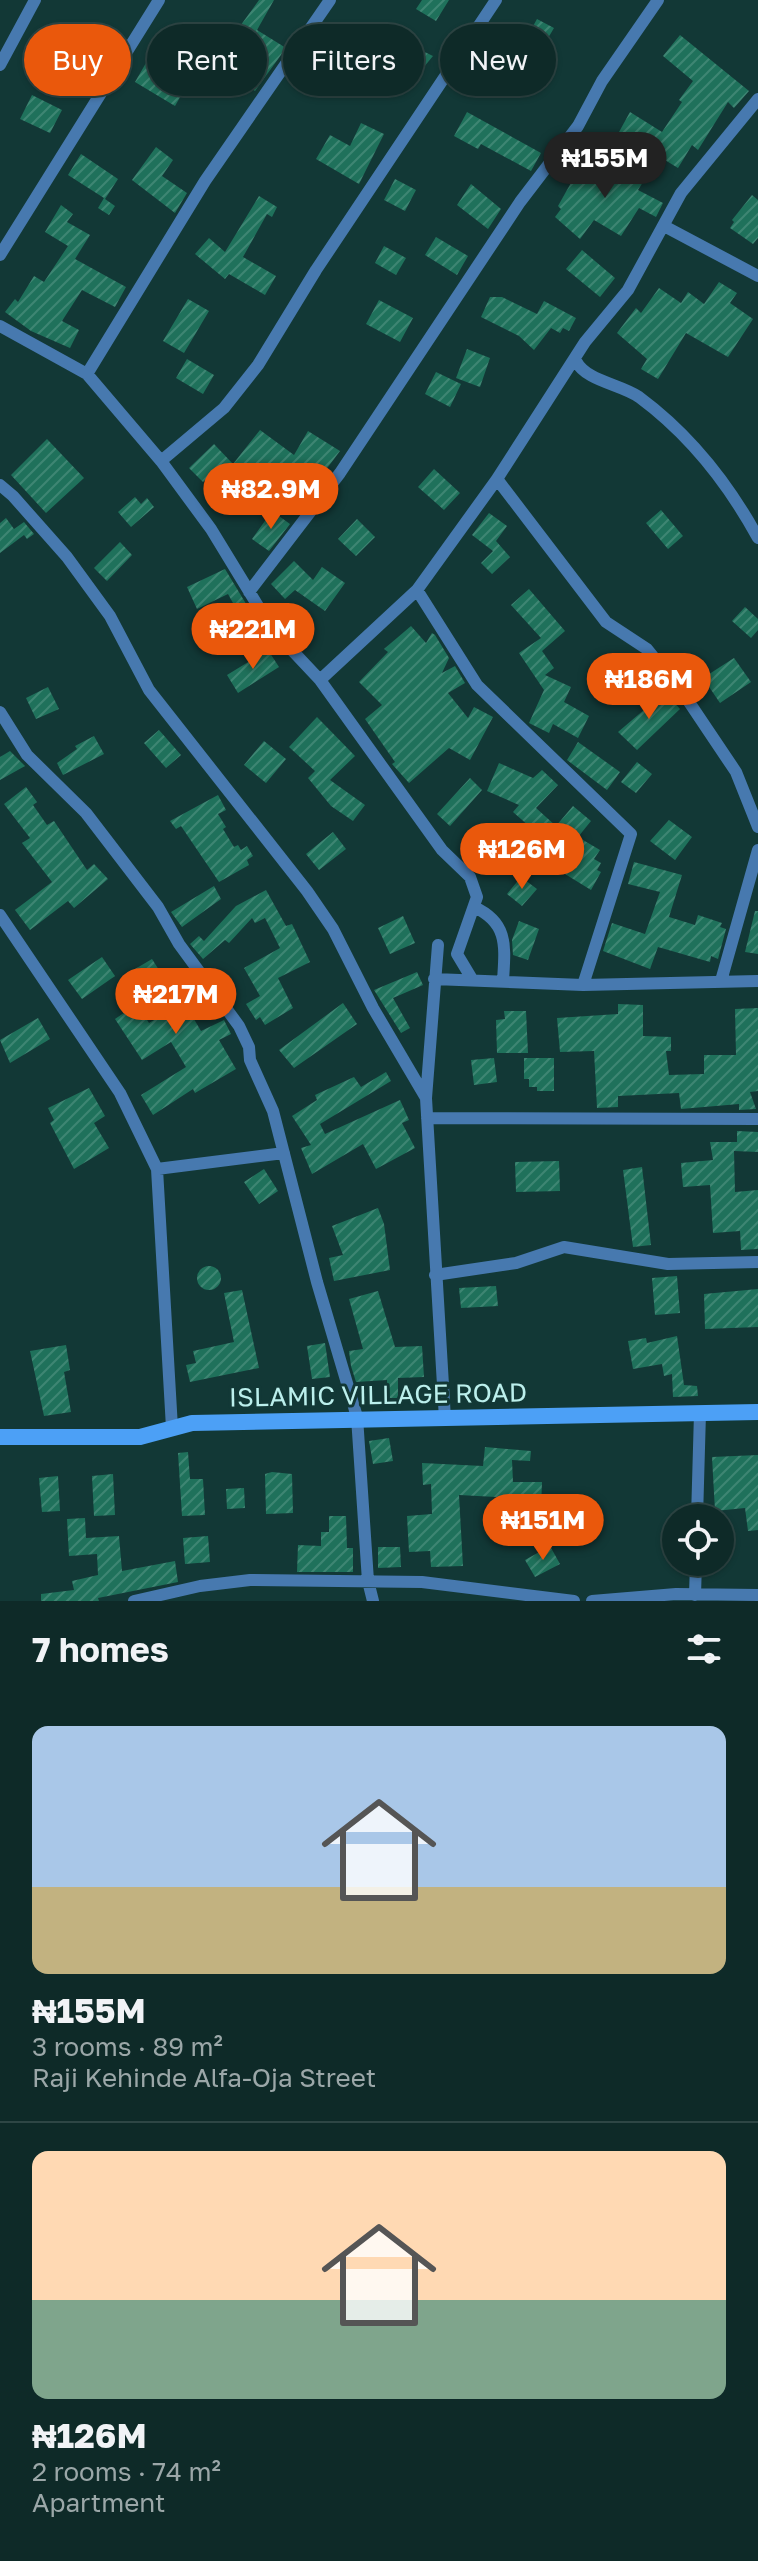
<!DOCTYPE html>
<html lang="en">
<head>
<meta charset="utf-8">
<style>
	:root { --surface:#0e2a28; --page:#1c3634; --text:#f1f3f6; --muted:#9ba7a8; --line:#2e4645; --accent:#ea580c }
	body { margin:0; font-family:"Golos Text",sans-serif; background:var(--page); color:var(--text); height:100vh; display:flex; flex-direction:column; font-size:30px; white-space:nowrap }
	* { box-sizing:border-box; margin:0 }
	p { font-size:26px; color:var(--muted) }
	.icon { flex:none; width:44px; height:44px; fill:none; stroke:currentColor; stroke-width:2; stroke-linecap:round; stroke-linejoin:round }
	.map { position:relative; height:1601px; overflow:hidden }
	.side { display:flex; flex-direction:column; background:var(--surface); flex:1 }
	.side>* { flex:none }
	.hud { position:absolute; left:24px; top:24px; width:710px; height:72px; display:flex; gap:16px }
	.tools { position:absolute; left:662px; top:1504px; display:grid; gap:16px }
	.tools a { display:grid; place-items:center; width:72px; height:72px; border-radius:50%; background:var(--surface); box-shadow:0 2px 6px #0004,0 0 0 2px var(--line); font-size:40px }
	.price { position:absolute; translate:-50% -68px; padding:0 18px; border-radius:28px; background:var(--accent); color:#fff; font-size:26px; line-height:52px; filter:drop-shadow(0 2px 4px #0008) }
	.price::after { content:''; position:absolute; left:50%; top:48px; width:24px; height:18px; margin-left:-12px; background:inherit; clip-path:polygon(0 0,100% 0,50% 100%) }
	.price.selected { background:#222; color:#fff }
	ul { padding:0; list-style:none }
	li { display:grid; align-content:center; gap:16px; height:424px; padding:0 32px }
	li+li { border-top:2px solid var(--line) }
	li span { display:grid; place-items:center; height:248px; border-radius:16px; color:#555 }
	li>.icon { margin-inline-start:auto }
	span .icon { width:144px; height:144px; fill:#fffc; stroke-width:1 }
	li b { font-size:34px }
	h2 { display:flex; justify-content:space-between; align-items:center; height:96px; padding:0 32px; font-size:34px }
	.pill { padding:0 28px; border-radius:36px; background:var(--surface); box-shadow:0 2px 6px #0004,0 0 0 2px var(--line); font-size:28px; line-height:72px }
	.pill.selected { background:var(--accent); color:#fff }
	.map>svg:first-child { display:block }
</style>
</head>
<body>
<div class="map">
<svg width="758" height="1601" viewBox="0 0 758 1601">
	<defs>
		<pattern id="building-hatch" width="6" height="6" patternUnits="userSpaceOnUse" patternTransform="scale(2)"><rect width="6" height="6" fill="#1f715b"/><path d="M-1 1l2-2M0 6l6-6M5 7l2-2" fill="none" stroke="#3e8673"/></pattern>
	</defs>
	<rect width="100%" height="100%" fill="#123836"/>
	<path fill="url(#building-hatch)" d="M259 0H274L257 30 286 48 255 91 214 62Z
		M422 0H449L436 21 416 9Z
		M537 19 554 28 526 75 513 66 492 95 465 76 479 54 492 64 510 38 522 46Z
		M71 23 106 42 88 74 65 62 72 49 60 43Z
		M371 24 389 32 378 55 360 46Z
		M680 35 749 91 734 108 728 102 698 150 692 145 678 168 619 132 630 112 662 132 682 102 679 100 693 81 663 56Z
		M406 43 433 56 418 74 397 63Z
		M146 63 186 87 175 106 135 82Z
		M32 95 62 110 50 133 20 119Z
		M467 112 541 153 531 171 481 144 478 149 454 136Z
		M361 123 384 134 359 184 316 159 330 135 350 146Z
		M156 147 173 160 162 176 187 193 175 213 132 180Z
		M81 154 118 179 105 199 115 206 109 215 98 208 104 198 68 175Z
		M605 155 643 182 638 190 663 203 656 217 639 208 621 236 594 220 580 239 555 217 561 209 558 206 576 174 587 181Z
		M395 179 416 190 405 211 384 200Z
		M471 184 501 209 488 229 457 205Z
		M752 195 758 200V238L753 244 730 228 734 222 732 220Z
		M259 196 277 207 272 217 267 214 243 257 276 276 265 295 229 274 225 279 195 254 209 238 225 252Z
		M61 205 73 214 67 222 90 235 75 259 126 287 115 307 82 290 62 321 79 330 70 348 31 331 5 312 15 299 18 302 34 276 44 282 68 246 45 232Z
		M436 237 468 256 457 275 425 255Z
		M384 246 406 258 396 275 375 263Z
		M582 250 615 278 600 297 566 269Z
		M719 282 737 293 730 303 753 319 728 357 686 333 658 379 641 369 647 359 617 333 636 308 641 313 659 288 681 303 688 292 704 304Z
		M490 297H502L537 314 544 301 576 318 569 331 563 328 560 333 551 328 534 350 519 336 481 317Z
		M188 299 209 311 184 353 163 341Z
		M379 300 413 318 400 342 366 324Z
		M467 349 490 358 480 387 456 378Z
		M187 359 214 375 203 394 176 378Z
		M436 372 461 384 450 407 425 394Z
		M260 430 294 455 308 431 340 451 307 495 263 466 248 488 218 468 203 482 189 468 214 444 233 464Z
		M47 439 84 478 46 513 11 475Z
		M434 469 460 493 444 510 418 487Z
		M135 497 141 504 147 498 154 507 131 527 118 512Z
		M661 510 683 536 668 549 646 523Z
		M272 511 290 524 269 551 252 539Z
		M489 513 507 526 496 541 510 557 492 574 481 563 493 551 472 535Z
		M6 518 14 529 24 522 34 534 27 539 24 535 0 553V523Z
		M357 519 375 537 356 556 338 539Z
		M120 542 132 555 107 581 94 568Z
		M294 561 313 580 322 567 345 583 325 611 295 590 285 599 271 584Z
		M225 569 254 617 244 623 228 594 197 609 187 587Z
		M529 589 565 631 542 651 554 668 545 675 571 687 564 702 589 716 578 738 553 724 549 733 529 723 544 690 519 653 541 638 511 605Z
		M745 607 758 619V630L751 638 732 621Z
		M411 626 426 643 432 633 435 635 449 658 442 673 455 666 465 683 448 693 468 718 474 707 493 717 470 760 449 748 409 783 392 764 395 762 365 719 382 705 359 682 388 652 384 649Z
		M268 650 279 667 238 693 227 675Z
		M734 658 751 682 720 703 703 678Z
		M48 687 59 709 36 719 26 698Z
		M665 692 680 709 637 750 618 732Z
		M317 717 355 756 330 780 365 805 353 821 331 806 308 778 315 771 289 747Z
		M159 730 181 755 166 768 144 743Z
		M94 736 104 754 63 775 57 763 77 749 75 746Z
		M264 741 286 759 266 783 244 765Z
		M578 742 620 772 607 790 567 760Z
		M10 751 25 766 0 780V757Z
		M637 762 652 774 636 793 621 782Z
		M499 763 533 778 542 770 558 785 536 808 556 826 573 806 591 821 578 837 600 850 594 859 601 863 597 870 601 872 591 890 565 874 533 839 538 834 513 812 519 805 487 791Z
		M470 778 482 790 450 826 437 814Z
		M26 787 37 802 33 805 47 825 54 821 87 870 94 864 108 879 74 908 68 901 30 930 15 910 52 882 22 843 30 838 4 804Z
		M218 795 226 810 218 814 226 827 223 829 234 847 238 845 241 850 247 846 253 856 247 860 249 865 219 882 181 826 176 829 170 821Z
		M669 820 692 837 675 860 650 841Z
		M333 832 346 849 319 870 306 854Z
		M634 862 682 875 669 917 695 925 698 915 722 923 720 927 726 929 718 959 711 956 710 962 658 947 650 969 603 951 612 923 645 934 660 892 628 884Z
		M521 877 537 889 522 906 507 894Z
		M214 886 221 899 182 927 171 912Z
		M266 890 286 926 292 924 310 962 278 978 293 1008 265 1025 260 1017 256 1020 246 1004 260 996 244 968 280 948 265 918 255 923 252 918 229 943 225 940 203 959 190 944 199 936 204 941 236 906Z
		M755 911H758V954L745 952Z
		M403 916 415 943 390 954 378 928Z
		M519 921 539 929 528 960 513 955 512 940Z
		M102 957 115 976 82 999 68 980Z
		M152 959 166 981 185 968 206 999 188 1009 201 1031 224 1020 231 1034 219 1040 236 1069 195 1093 193 1089 153 1115 141 1095 186 1067 171 1042 142 1060 115 1019 137 1004 149 1023 172 1009 156 985 138 995 125 975Z
		M417 972 423 985 393 998 410 1028 401 1033 374 990Z
		M343 1003 357 1024 294 1068 279 1050Z
		M618 1004 643 1005V1036L671 1037V1051H666L669 1075 704 1074V1055H736L735 1009 758 1008V1091L750 1092 756 1109 739 1110V1104L681 1109 679 1093 618 1096V1107L597 1108 594 1051 560 1052 557 1018 618 1014Z
		M504 1011H526L528 1053H497L496 1020 505 1019Z
		M38 1018 50 1039 10 1063 0 1040Z
		M494 1058 497 1082 474 1085 471 1060Z
		M524 1058H554V1091H537V1087H529V1079H524Z
		M386 1072 391 1081 320 1124 325 1134 400 1100 409 1120 402 1123 415 1148 376 1169 363 1144 312 1174 301 1148 311 1145 292 1116 317 1100 315 1095 354 1077 361 1087Z
		M89 1088 105 1116 94 1123 109 1148 74 1169 50 1123 54 1120 48 1108Z
		M737 1131 758 1132V1152L734 1151 735 1192 758 1190V1249L741 1250 740 1231 713 1233 710 1185 683 1187 681 1163 713 1160 710 1142H737Z
		M559 1161 560 1191 516 1192 515 1162Z
		M642 1167 651 1245 633 1247 623 1170Z
		M264 1169 278 1191 259 1204 244 1182Z
		M378 1208 384 1224 390 1270 334 1281 329 1258 343 1255 332 1226Z
		M197 1278a12 12 0 1 1 24 0a12 12 0 1 1-24 0Z
		M677 1276 680 1313 655 1315 652 1278Z
		M496 1286 498 1306 461 1308 459 1288Z
		M758 1289V1327L705 1329 704 1294Z
		M242 1290 259 1368 190 1382 186 1365 196 1363 193 1351 234 1342 224 1293Z
		M378 1291 395 1347 422 1346 424 1377 398 1378V1398H387V1380L356 1382 351 1366 349 1351 363 1349 349 1299Z
		M677 1336 684 1385 697 1386 698 1396 673 1397 672 1374 664 1376 662 1364 633 1369 628 1341 646 1338 647 1343Z
		M325 1343 330 1377 312 1379 307 1346Z
		M66 1345 70 1370 64 1372 71 1412 44 1416 30 1351Z
		M389 1438 393 1461 373 1464 369 1441Z
		M485 1447 531 1451 530 1461 512 1460 513 1482H542L541 1509H516V1498L459 1495 463 1566 431 1567 430 1551 409 1552 407 1516 432 1514 431 1484 423 1485 422 1463 483 1466Z
		M188 1452 190 1479H203L205 1515 182 1516 178 1453Z
		M758 1455V1530L748 1531 745 1508 715 1511 712 1457Z
		M272 1472 292 1474 293 1513 266 1514 265 1474Z
		M113 1474 115 1515 94 1516 92 1476Z
		M58 1476 60 1511 42 1512 39 1478Z
		M244 1488 245 1508 227 1509 226 1489Z
		M329 1516H346L347 1548H353V1572H297L298 1545 321 1546V1532H329Z
		M567 1516 574 1536 555 1542 548 1521Z
		M85 1518 86 1538 119 1536 122 1571 175 1561 178 1582 98 1598 99 1601H41V1594L74 1590 72 1581 98 1575 97 1554 69 1556 67 1519Z
		M208 1536 210 1562 185 1564 183 1538Z
		M550 1546 560 1564 535 1577 525 1560Z
		M378 1547H400L401 1567 378 1568Z"/>
	<g fill="none" stroke-linecap="round" stroke-linejoin="round">
		<path stroke="#4779af" stroke-width="12" d="M0 65 35 0
			M664 226 758 276
			M0 255 159 0
			M0 326 87 374 161 461
			M576 361C586 381 620 384 639 397 689 434 728 483 758 538
			M87 374 205 181 330 0
			M497 479 606 622 647 649 685 696 736 772 758 827
			M0 485 13 496 67 557 110 616 149 690 307 891 333 929 373 1008 426 1098
			M417 590 477 685 631 834 583 985
			M249 592 340 473 520 202 578 126 602 81 658 0
			M320 680 417 590 497 479 585 342 628 290 681 193 758 99
			M0 712 27 755 86 813 158 907 179 944 239 1026 249 1047 250 1060 273 1111 317 1282 357 1417 368 1581 373 1601
			M474 907C509 923 505 947 503 981
			M0 915 120 1093 157 1169 172 1428
			M438 945 426 1098 445 1419
			M434 979 583 985 758 981
			M472 979 457 954 477 897 470 877 442 850 320 680 272 629 211 529 161 461 224 408 258 365 316 270 496 0
			M721 981 758 850
			M427 1118 758 1119
			M157 1169 284 1153
			M435 1275 516 1263 564 1247 668 1264 758 1262
			M697 1518 700 1413
			M695 1595 696 1562
			M134 1601 200 1586 250 1580 422 1582 574 1601
			M592 1601 676 1594 758 1595"/>
		<path stroke="#4ca0f6" stroke-width="16" d="M0 1437H140L192 1423 758 1412"/>
	</g>
	<g text-anchor="middle" stroke-width="6" stroke-linejoin="round" paint-order="stroke">
		<g font-size="26" fill="#bbefec" stroke="#123836">
			<text transform="translate(378 1395) rotate(-1)" y="9">ISLAMIC VILLAGE ROAD</text>
		</g>
	</g>
</svg>
<div class="tools">
<a><svg class="icon" aria-label="locate" viewBox="0 0 24 24"><circle cx="12" cy="12" r="6"/><path d="M12 2v4M12 18v4M2 12h4M18 12h4"/></svg></a>
</div>
<b class="price selected" style="left:605px;top:200px">₦155M</b>
<b class="price" style="left:271px;top:531px">₦82.9M</b>
<b class="price" style="left:253px;top:671px">₦221M</b>
<b class="price" style="left:649px;top:721px">₦186M</b>
<b class="price" style="left:522px;top:891px">₦126M</b>
<b class="price" style="left:176px;top:1036px">₦217M</b>
<b class="price" style="left:543px;top:1562px">₦151M</b>
<div class="hud">
<a class="pill selected">Buy</a>
<a class="pill">Rent</a>
<a class="pill">Filters</a>
<a class="pill">New</a>
</div>
</div>
<section class="side">
<h2>7 homes<svg class="icon" aria-label="filters" viewBox="0 0 24 24"><path d="M4 7h16M4 17h16"/><circle cx="9" cy="7" r="2"/><circle cx="15" cy="17" r="2"/></svg></h2>
<ul>
<li><span style="background:linear-gradient(#a9c7e8 65%,#c2b280 0)"><svg class="icon" aria-label="home" viewBox="0 0 24 24"><path d="M3 11l9-7 9 7M6 9v11h12V9"/></svg></span><div><b>₦155M</b><p>3 rooms · 89 m²</p><p>Raji Kehinde Alfa-Oja Street</p></div></li>
<li><span style="background:linear-gradient(#ffd9b3 60%,#7fa58c 0)"><svg class="icon" aria-label="home" viewBox="0 0 24 24"><path d="M3 11l9-7 9 7M6 9v11h12V9"/></svg></span><div><b>₦126M</b><p>2 rooms · 74 m²</p><p>Apartment</p></div></li>
</ul>
</section>
</body>
</html>
